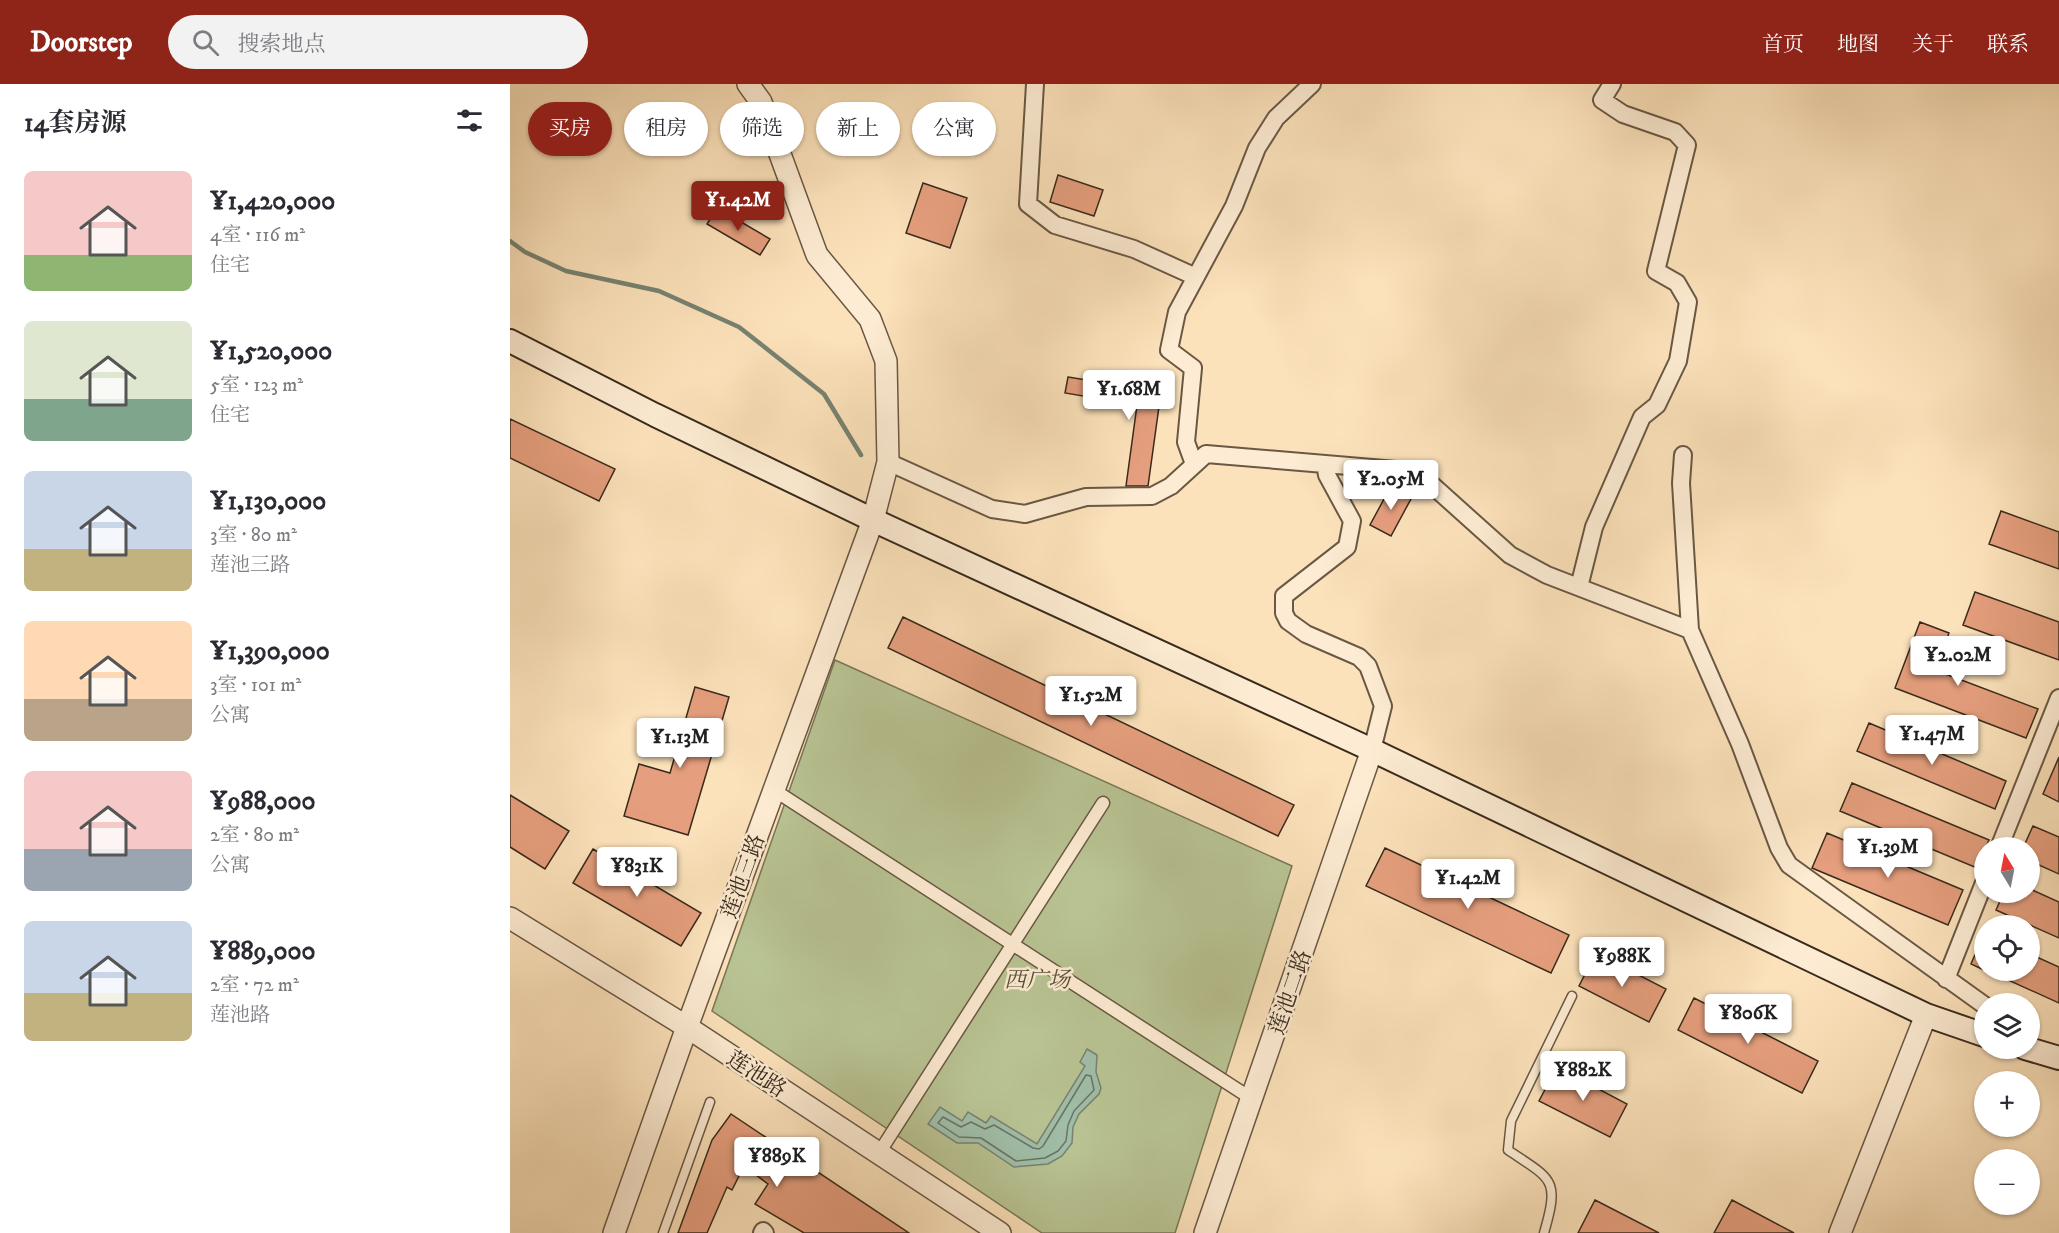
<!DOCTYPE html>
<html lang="zh">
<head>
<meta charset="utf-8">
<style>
	:root { --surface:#fff; --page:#f2f2f3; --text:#2b2b33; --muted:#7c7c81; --accent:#8f2418 }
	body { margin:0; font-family:"IM FELL DW Pica","Noto Serif SC",serif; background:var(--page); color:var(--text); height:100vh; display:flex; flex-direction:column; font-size:22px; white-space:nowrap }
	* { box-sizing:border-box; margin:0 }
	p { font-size:20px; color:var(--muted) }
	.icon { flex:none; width:33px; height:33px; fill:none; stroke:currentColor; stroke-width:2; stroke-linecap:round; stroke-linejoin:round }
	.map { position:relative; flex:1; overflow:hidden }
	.drawer { display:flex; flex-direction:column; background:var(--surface); width:510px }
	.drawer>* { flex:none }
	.banner { position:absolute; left:18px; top:18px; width:570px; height:54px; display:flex; gap:12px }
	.needle { width:39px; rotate:350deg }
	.controls { position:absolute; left:1464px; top:753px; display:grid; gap:12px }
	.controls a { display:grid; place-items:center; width:66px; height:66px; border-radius:50%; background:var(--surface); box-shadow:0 2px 4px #0004; font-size:30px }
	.price { position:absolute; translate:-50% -51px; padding:0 14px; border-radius:6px; background:#fff; color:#222; font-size:20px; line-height:39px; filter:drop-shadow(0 2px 3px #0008) }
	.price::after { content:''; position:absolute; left:50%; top:36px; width:18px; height:14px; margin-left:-9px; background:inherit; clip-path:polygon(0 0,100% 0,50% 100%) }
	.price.selected { background:var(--accent); color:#fff }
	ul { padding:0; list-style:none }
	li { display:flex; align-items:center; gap:18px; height:150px; padding:0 24px }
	li span { display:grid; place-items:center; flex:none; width:168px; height:120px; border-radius:9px; color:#555 }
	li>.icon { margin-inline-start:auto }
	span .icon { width:72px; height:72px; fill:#fffc; stroke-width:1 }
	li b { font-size:26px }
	h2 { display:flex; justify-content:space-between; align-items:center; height:72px; padding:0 24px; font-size:26px }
	.chip { padding:0 21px; border-radius:27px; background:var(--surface); box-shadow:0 2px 4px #0004; font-size:21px; line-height:54px }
	.chip.selected { background:var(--accent); color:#fff }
	header { display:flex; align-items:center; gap:36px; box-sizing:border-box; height:84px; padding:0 30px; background:var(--accent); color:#fff }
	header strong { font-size:28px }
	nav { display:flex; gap:33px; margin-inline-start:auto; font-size:21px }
	.search { width:420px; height:54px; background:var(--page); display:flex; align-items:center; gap:15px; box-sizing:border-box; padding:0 21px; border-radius:33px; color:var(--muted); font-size:22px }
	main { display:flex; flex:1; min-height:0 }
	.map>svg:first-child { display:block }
</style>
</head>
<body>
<header>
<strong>Doorstep</strong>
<div class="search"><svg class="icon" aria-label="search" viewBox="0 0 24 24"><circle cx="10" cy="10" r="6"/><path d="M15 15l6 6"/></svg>搜索地点</div>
<nav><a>首页</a><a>地图</a><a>关于</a><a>联系</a></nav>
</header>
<main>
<section class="drawer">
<h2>14套房源<svg class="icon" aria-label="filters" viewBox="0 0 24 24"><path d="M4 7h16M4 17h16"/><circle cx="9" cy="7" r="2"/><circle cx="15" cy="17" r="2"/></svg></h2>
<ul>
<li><span style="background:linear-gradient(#f6c9c9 70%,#8fb573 0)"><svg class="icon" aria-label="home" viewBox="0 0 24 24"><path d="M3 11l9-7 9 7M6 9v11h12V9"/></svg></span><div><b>¥1,420,000</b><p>4室 · 116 m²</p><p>住宅</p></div></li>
<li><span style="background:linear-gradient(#dfe7d0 65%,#7fa58c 0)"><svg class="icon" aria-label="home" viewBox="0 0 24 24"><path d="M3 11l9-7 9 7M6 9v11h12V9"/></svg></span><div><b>¥1,520,000</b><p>5室 · 123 m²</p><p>住宅</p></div></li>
<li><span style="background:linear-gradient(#c9d6e8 65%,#c2b280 0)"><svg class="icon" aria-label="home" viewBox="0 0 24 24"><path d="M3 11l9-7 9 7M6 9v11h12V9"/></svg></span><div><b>¥1,130,000</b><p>3室 · 80 m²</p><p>莲池三路</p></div></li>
<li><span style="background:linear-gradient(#ffd9b3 65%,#b9a48a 0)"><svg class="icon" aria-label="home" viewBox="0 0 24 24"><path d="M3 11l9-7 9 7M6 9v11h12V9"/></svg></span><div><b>¥1,390,000</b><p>3室 · 101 m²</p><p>公寓</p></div></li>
<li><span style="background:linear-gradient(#f6c9c9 65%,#9aa5b1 0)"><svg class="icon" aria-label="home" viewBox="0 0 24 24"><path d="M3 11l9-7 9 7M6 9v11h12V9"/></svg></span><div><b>¥988,000</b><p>2室 · 80 m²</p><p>公寓</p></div></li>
<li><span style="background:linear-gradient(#c9d6e8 60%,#c2b280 0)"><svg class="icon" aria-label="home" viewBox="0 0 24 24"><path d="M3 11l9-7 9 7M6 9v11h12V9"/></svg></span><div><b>¥889,000</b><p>2室 · 72 m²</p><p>莲池路</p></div></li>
</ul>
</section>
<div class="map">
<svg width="1549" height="1149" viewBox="0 0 1549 1149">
	<rect width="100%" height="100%" fill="#fce2bb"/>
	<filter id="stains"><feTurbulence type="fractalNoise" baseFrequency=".00333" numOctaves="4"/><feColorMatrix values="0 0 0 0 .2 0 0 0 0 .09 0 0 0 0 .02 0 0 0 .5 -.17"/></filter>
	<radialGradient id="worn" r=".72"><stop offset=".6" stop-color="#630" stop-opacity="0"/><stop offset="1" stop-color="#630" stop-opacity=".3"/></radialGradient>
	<path fill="#b9c494" stroke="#797758" stroke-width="1.5" d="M325 576 782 782 665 1149H532L202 927Z"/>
	<path fill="#a0bfaa" stroke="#778371" stroke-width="1.5" d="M577 965 587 971 586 988 591 1004 589 1010 569 1030 563 1043 562 1059 552 1072 538 1080 504 1083 468 1059H447L418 1040 430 1023 452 1037 458 1028 476 1039 481 1032 527 1060 575 982 570 978Z"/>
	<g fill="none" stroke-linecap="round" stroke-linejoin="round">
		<path stroke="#6c7463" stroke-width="1.5" d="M576 991 581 992 584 1006 564 1027 558 1041 556 1057 548 1067 535 1074 506 1077 471 1054 449 1053 428 1039 433 1033 451 1043 461 1038 475 1045 484 1041 523 1064 529 1065 533 1062Z"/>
		<path stroke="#778371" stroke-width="4.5" d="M0 157 15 168 56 187 149 207 229 243 314 310 351 371"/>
	</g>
	<path fill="#e69f7e" stroke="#392a1c" stroke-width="1.5" d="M548 91 593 106 584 132 540 118Z
		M413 99 457 114 440 164 396 149Z
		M207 124 260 155 250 171 197 140Z
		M558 293 651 308 638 402H616L627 321 555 309Z
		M0 335 105 385 89 417 0 374Z
		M881 402 902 413 881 452 860 441Z
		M1491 427 1549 448V485L1479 460Z
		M1465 508 1549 538V576L1453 541Z
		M393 533 784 721 768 752 378 564Z
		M1410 538 1439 549 1425 586 1528 625 1516 654 1385 604Z
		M185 603 219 613 178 751 114 732 129 680 160 689Z
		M1359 639 1496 697 1485 725 1347 667Z
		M1549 673V718L1533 710Z
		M1342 699 1479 756 1467 784 1330 727Z
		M0 711 59 747 35 785 0 763Z
		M1523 742 1549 753V790L1520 777V764H1513Z
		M1317 749 1453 806 1438 841 1302 784Z
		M875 764 1059 851 1041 889 856 802Z
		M83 765 191 829 171 862 63 799Z
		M1520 805 1549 818V854L1486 826 1494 808H1520Z
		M1474 850V886L1461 880Z
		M1086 869 1156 905 1139 938 1069 902Z
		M1520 870 1549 883V919L1476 886H1520Z
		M1184 914 1308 977 1292 1009 1168 946Z
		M1047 983 1117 1020 1100 1053 1029 1017Z
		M221 1030 399 1149H294L245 1120 258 1100 234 1082 222 1106 217 1103 197 1149H168L202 1056Z
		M1085 1116 1149 1149H1068Z
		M1222 1116 1284 1149H1204Z"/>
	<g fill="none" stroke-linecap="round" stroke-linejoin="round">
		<g stroke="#6a5844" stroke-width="11">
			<path id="service" d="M153 1149 200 1018
				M1034 1149C1050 1094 1042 1096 998 1066L1001 1037 1062 912"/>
		</g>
		<g stroke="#6a5844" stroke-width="15">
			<path id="pedestrian" d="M264 706 742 1015
				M369 1069 593 719"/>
		</g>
		<g stroke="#6a5844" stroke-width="20">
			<path id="minor" d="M525 0 518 120 545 141 624 165 686 193
				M1173 371 1171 399 1180 546 1230 660 1269 764 1279 781 1474 921
				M378 378 482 425 515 430 576 413 642 412 661 402 696 370 886 386 922 401 1000 471 1037 491 1180 546
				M684 380 676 358 683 284 659 266 667 228 724 122 747 64 766 34 802 0
				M815 380 817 391 842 437 837 463 774 512V529L778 537 796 550 849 573 858 582 873 622 862 666
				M1069 503 1084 443 1132 333 1147 321 1168 277 1178 218 1167 199 1146 187 1177 61 1165 48 1113 30 1092 16 1102 0
				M1489 764 1549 614
				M1436 895 1474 799
				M252 1149 253 1147 255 1149"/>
		</g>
		<g stroke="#6a5844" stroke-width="24">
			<path id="tertiary" d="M0 834 177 943 490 1149
				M104 1149 177 943 363 436 378 378 376 277 360 235 307 171 251 18 238 0
				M695 1149 862 666
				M1330 1149 1416 931"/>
		</g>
		<g stroke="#392a1c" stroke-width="26">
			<path id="secondary" d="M0 257 145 331 363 436 862 666 1416 931 1474 951
				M1515 964 1549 974"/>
		</g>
		<use href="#service" stroke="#fdecd3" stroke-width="8"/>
		<use href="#pedestrian" stroke="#fdecd3" stroke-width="12"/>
		<use href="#minor" stroke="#fdecd3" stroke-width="16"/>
		<use href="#tertiary" stroke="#fdecd3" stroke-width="21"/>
		<use href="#secondary" stroke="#fdecd3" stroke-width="22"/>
	</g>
	<g text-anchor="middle" stroke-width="5" stroke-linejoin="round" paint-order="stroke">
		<g font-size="22" fill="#392a1c" stroke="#fdecd3">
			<text transform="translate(232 792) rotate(-70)" y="8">莲池三路</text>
			<text transform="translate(779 908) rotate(-71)" y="8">莲池二路</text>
			<text transform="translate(247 989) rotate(33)" y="8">莲池路</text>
		</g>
		<g font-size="22" font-style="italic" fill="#59503a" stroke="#fdecd3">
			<text x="527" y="903">西广场</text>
		</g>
	</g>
	<rect width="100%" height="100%" filter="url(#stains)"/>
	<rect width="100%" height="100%" fill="url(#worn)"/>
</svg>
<div class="controls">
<a><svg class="needle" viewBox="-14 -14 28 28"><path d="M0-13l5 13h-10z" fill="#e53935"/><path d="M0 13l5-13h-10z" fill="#7c7c81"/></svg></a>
<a><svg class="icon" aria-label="locate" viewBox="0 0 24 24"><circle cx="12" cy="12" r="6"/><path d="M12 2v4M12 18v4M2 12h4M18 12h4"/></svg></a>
<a><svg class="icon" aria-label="layers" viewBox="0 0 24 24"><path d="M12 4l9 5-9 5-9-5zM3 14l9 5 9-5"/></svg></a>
<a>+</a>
<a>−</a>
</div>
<b class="price selected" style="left:228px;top:148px">¥1.42M</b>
<b class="price" style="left:619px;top:337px">¥1.68M</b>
<b class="price" style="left:881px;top:427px">¥2.05M</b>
<b class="price" style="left:1448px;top:603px">¥2.02M</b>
<b class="price" style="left:581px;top:643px">¥1.52M</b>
<b class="price" style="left:1422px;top:682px">¥1.47M</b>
<b class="price" style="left:170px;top:685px">¥1.13M</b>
<b class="price" style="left:1378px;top:795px">¥1.39M</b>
<b class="price" style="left:127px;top:814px">¥831K</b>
<b class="price" style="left:958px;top:826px">¥1.42M</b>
<b class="price" style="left:1112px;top:904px">¥988K</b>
<b class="price" style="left:1238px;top:961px">¥806K</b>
<b class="price" style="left:1073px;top:1018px">¥882K</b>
<b class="price" style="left:267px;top:1104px">¥889K</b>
<div class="banner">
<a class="chip selected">买房</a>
<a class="chip">租房</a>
<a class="chip">筛选</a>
<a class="chip">新上</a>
<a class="chip">公寓</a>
</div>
</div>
</main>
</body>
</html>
